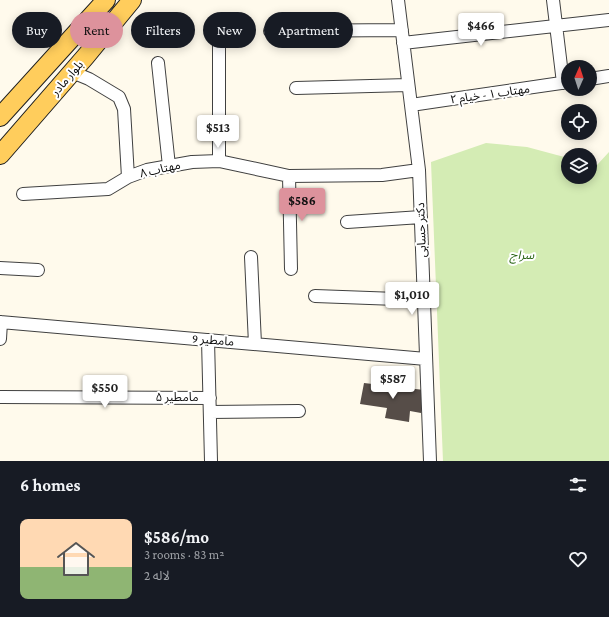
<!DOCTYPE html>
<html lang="en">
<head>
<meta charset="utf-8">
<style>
	:root { --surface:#171b24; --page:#20242c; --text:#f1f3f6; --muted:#9ea1a6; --accent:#dd929c }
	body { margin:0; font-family:"Crimson Pro","Noto Sans Arabic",serif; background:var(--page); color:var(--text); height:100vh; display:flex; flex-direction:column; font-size:15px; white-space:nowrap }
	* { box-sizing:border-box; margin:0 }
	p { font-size:13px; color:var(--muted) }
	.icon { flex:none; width:22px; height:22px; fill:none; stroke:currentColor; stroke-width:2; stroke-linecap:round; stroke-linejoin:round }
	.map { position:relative; height:461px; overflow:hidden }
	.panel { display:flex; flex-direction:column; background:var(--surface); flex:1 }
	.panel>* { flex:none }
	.banner { position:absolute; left:12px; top:12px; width:400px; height:36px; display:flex; gap:8px }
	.needle { width:26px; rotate:3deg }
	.tools { position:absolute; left:561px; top:60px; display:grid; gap:8px }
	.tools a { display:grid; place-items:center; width:36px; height:36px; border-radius:50%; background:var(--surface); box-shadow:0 2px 10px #0003; font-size:20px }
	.price { position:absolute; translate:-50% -34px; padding:0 9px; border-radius:4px; background:#fff; color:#222; font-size:13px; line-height:26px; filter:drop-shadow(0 1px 2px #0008) }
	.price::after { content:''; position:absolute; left:50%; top:24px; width:12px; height:9px; margin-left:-6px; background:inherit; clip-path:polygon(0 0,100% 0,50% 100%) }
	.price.on { background:var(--accent); color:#111 }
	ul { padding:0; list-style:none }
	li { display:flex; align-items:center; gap:12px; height:100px; padding:0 20px }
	li span { display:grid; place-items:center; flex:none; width:112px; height:80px; border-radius:8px; color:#555 }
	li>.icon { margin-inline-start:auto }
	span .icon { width:48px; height:48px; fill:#fffc; stroke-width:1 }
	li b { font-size:17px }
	h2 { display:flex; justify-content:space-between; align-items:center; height:48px; padding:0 20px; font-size:17px }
	.tag { padding:0 14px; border-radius:18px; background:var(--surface); box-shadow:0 2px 10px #0003; font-size:14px; line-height:36px }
	.tag.on { background:var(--accent); color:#111 }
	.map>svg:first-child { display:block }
</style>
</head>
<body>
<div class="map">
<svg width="609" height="461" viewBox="0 0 609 461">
	<rect width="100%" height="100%" fill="#fffaec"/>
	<path fill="#d4ecb4" d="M486 143 527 147 568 158V177H590V164L597 165 609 152V461H443L431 162Z"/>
	<path fill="#564d48" d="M364 383 424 390 421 413 410 411 409 422 385 418 387 408 360 404Z"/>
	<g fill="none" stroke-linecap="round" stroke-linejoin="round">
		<g stroke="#404040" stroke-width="14">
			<path id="street" d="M398 0 419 170 430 461
				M553 0 563 83
				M270 31 402 30
				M219 43V161
				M403 43 609 20
				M158 63 169 166
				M72 72 89 79 119 97 124 109 128 177
				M590 79 609 76
				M296 88 408 85
				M411 105 568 82
				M289 176 291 269
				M23 194 108 189 128 177 147 170 192 162 219 161 289 176 382 175 419 170
				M347 222 421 217
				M251 257 255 344
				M0 268 38 270
				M315 296 424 300
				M0 322 426 359
				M0 339 1 322
				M208 340 211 461
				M0 397 210 398
				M210 412 299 411"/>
		</g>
		<g stroke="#1e1e1e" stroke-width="20">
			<path id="primary" d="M0 117 106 0
				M0 155 86 56 132 0"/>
		</g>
		<use href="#street" stroke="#fff" stroke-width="12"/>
		<use href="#primary" stroke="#ffcd5c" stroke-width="18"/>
	</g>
	<g text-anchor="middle" stroke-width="4" stroke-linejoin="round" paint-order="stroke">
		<g font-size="12" fill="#0d0d0d" stroke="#fff">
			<text transform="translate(67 78) rotate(-49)" y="4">بلوار مادر</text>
			<text transform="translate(490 94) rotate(-8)" y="4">مهتاب ۱ - خیام ۲</text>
			<text transform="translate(160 169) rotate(-13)" y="4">مهتاب ۸</text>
			<text transform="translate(421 230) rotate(-92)" y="4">دکتر حسابی</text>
			<text transform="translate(213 340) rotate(5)" y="4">مامطیر 9</text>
			<text x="177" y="401">مامطیر ۵</text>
		</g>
		<g font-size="12" font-style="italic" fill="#2e6819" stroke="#fff">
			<text x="522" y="259">سراج</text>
		</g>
	</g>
</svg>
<div class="tools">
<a><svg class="needle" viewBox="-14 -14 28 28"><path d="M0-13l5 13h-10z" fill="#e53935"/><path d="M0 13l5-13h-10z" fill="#9ea1a6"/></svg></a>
<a><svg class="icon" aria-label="locate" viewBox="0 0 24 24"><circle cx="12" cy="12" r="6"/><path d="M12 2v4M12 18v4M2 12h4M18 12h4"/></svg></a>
<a><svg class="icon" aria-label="layers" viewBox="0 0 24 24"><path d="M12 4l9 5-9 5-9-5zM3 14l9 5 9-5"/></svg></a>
</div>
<b class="price" style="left:481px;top:47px">$466</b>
<b class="price" style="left:218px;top:149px">$513</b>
<b class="price on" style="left:302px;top:222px">$586</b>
<b class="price" style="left:412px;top:316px">$1,010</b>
<b class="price" style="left:393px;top:400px">$587</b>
<b class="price" style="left:105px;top:409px">$550</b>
<div class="banner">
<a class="tag">Buy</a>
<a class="tag on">Rent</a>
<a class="tag">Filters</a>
<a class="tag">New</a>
<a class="tag">Apartment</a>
</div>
</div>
<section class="panel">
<h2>6 homes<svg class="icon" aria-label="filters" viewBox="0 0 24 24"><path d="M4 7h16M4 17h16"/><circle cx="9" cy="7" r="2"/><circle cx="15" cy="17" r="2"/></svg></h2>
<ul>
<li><span style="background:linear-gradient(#ffd9b3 60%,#8fb573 0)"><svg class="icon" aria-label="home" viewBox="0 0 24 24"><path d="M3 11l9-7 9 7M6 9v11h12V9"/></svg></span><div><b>$586/mo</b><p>3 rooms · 83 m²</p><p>لاله 2</p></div><svg class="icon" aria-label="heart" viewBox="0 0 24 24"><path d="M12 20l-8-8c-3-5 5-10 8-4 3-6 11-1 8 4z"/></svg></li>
</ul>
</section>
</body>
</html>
